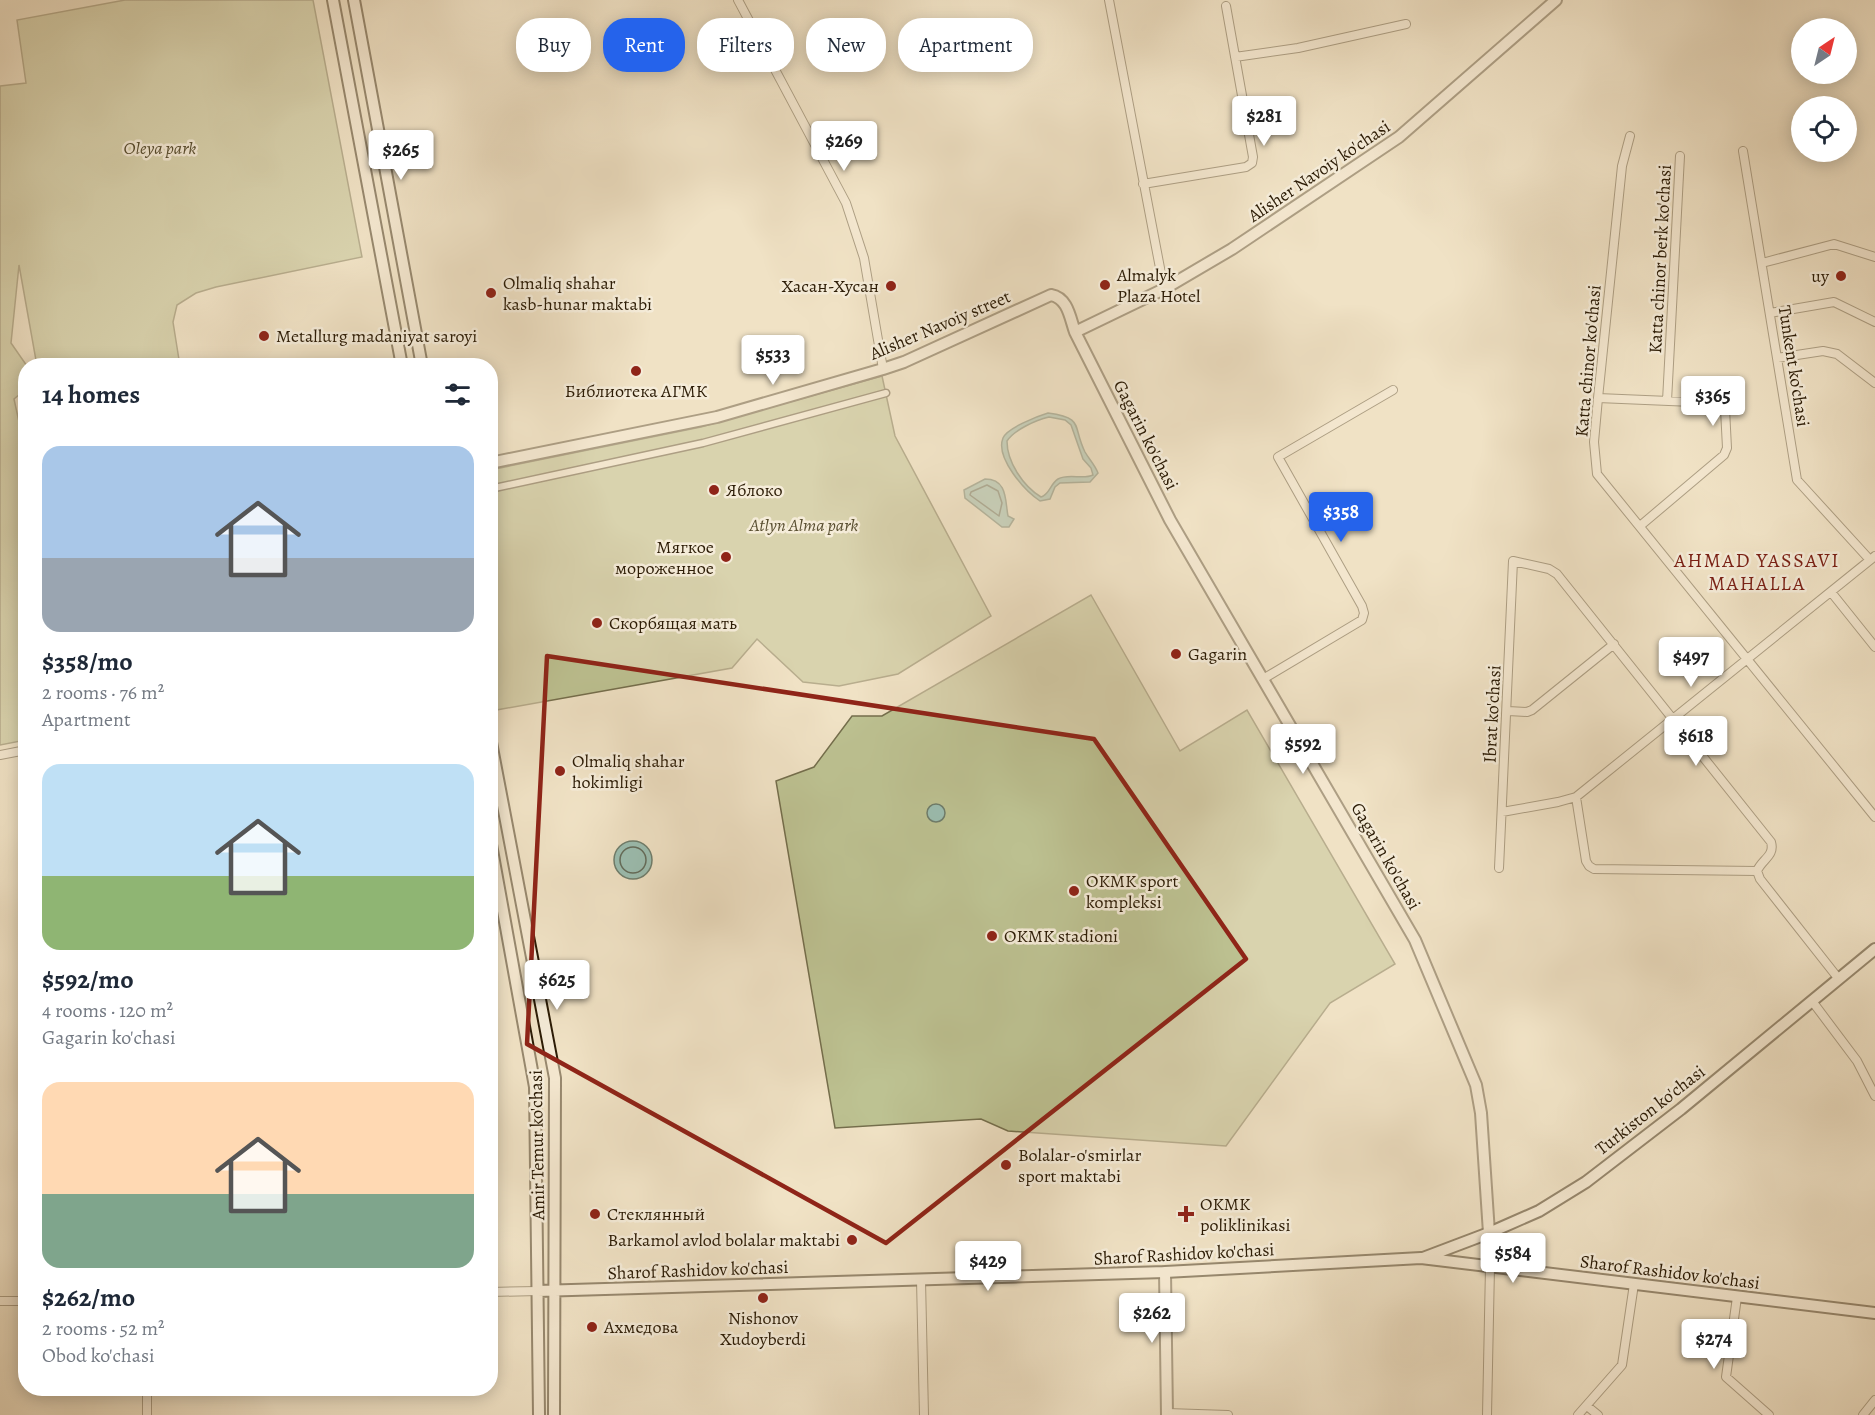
<!DOCTYPE html>
<html lang="en">
<head>
<meta charset="utf-8">
<style>
	:root { --surface:#fff; --page:#f2f2f3; --text:#1f2937; --muted:#747a83; --accent:#2563eb }
	body { margin:0; font-family:Alegreya,serif; background:var(--page); color:var(--text); height:100vh; display:flex; flex-direction:column; font-size:22px; white-space:nowrap }
	* { box-sizing:border-box; margin:0 }
	p { font-size:20px; color:var(--muted) }
	.icon { flex:none; width:33px; height:33px; fill:none; stroke:currentColor; stroke-width:2; stroke-linecap:round; stroke-linejoin:round }
	.map { position:relative; flex:1; overflow:hidden }
	.details { position:absolute; left:18px; top:358px; width:480px; height:1038px; display:flex; flex-direction:column; background:var(--surface); border-radius:24px; box-shadow:0 3px 15px #0003 }
	.details>* { flex:none }
	.banner { position:absolute; left:516px; top:18px; width:570px; height:54px; display:flex; gap:12px }
	.needle { width:39px; rotate:35deg }
	.controls { position:absolute; left:1791px; top:18px; display:grid; gap:12px }
	.controls a { display:grid; place-items:center; width:66px; height:66px; border-radius:50%; background:var(--surface); box-shadow:0 3px 15px #0003; font-size:30px }
	.price { position:absolute; translate:-50% -51px; padding:0 14px; border-radius:6px; background:#fff; color:#222; font-size:20px; line-height:39px; filter:drop-shadow(0 2px 3px #0008) }
	.price::after { content:''; position:absolute; left:50%; top:36px; width:18px; height:14px; margin-left:-9px; background:inherit; clip-path:polygon(0 0,100% 0,50% 100%) }
	.price.on { background:var(--accent); color:#fff }
	ul { padding:0; list-style:none }
	li { display:grid; align-content:center; gap:12px; height:318px; padding:0 24px }
	li span { display:grid; place-items:center; height:186px; border-radius:18px; color:#555 }
	li>.icon { margin-inline-start:auto }
	span .icon { width:108px; height:108px; fill:#fffc; stroke-width:1 }
	li b { font-size:26px }
	h2 { display:flex; justify-content:space-between; align-items:center; height:72px; padding:0 24px; font-size:26px }
	.tag { padding:0 21px; border-radius:24px; background:var(--surface); box-shadow:0 3px 15px #0003; font-size:21px; line-height:54px }
	.tag.on { background:var(--accent); color:#fff }
	.map>svg:first-child { display:block }
</style>
</head>
<body>
<div class="map">
<svg width="1875" height="1415" viewBox="0 0 1875 1415">
	<rect width="100%" height="100%" fill="#f0e2c5"/>
	<filter id="stains"><feTurbulence type="fractalNoise" baseFrequency=".00333" numOctaves="4"/><feColorMatrix values="0 0 0 0 .2 0 0 0 0 .09 0 0 0 0 .02 0 0 0 .5 -.17"/></filter>
	<radialGradient id="worn" r=".72"><stop offset=".6" stop-color="#630" stop-opacity="0"/><stop offset="1" stop-color="#630" stop-opacity=".3"/></radialGradient>
	<path fill="#bdc292" stroke="#746e4c" stroke-width="1.5" d="M125 0H313L362 257 216 287 196 293 177 305 173 322 180 366H37L19 265 11 343 27 366H26L25 372 21 377 25 386V390L14 399 26 454V740L0 745V86L26 83 17 20Z
		M882 376 895 436 991 616 898 674 839 686 803 682 757 639 732 668 491 711 490 470 701 427Z
		M1091 595 1180 751 1247 710 1395 964 1330 1003 1226 1146 1008 1131 981 1119 835 1128 776 781 814 767 852 716H882Z"/>
	<path fill="#9bbeb1" stroke="#6e7d6c" stroke-width="1.5" fill-rule="evenodd" d="M1048 413C1085 418 1072 426 1085 452 1089 459 1095 465 1098 473L1090 482 1060 483 1055 487 1050 499 1040 501C1025 491 995 458 1003 438 1007 428 1038 416 1048 413ZM1049 417 1065 420 1071 425 1083 459 1091 468 1093 475C1083 480 1069 473 1058 479 1050 484 1050 494 1041 497 1023 486 1007 462 1007 441 1014 430 1036 420 1049 417Z
		M985 479C1008 479 1005 501 1008 516L1014 519 1009 527H1002L965 498 964 490Z
		M927 813a9 9 0 1 1 18 0a9 9 0 1 1-18 0Z
		M614 860a19 19 0 1 1 38 0a19 19 0 1 1-38 0Z"/>
	<g fill="none" stroke-linecap="round" stroke-linejoin="round">
		<path stroke="#636c5b" stroke-width="1.5" d="M987 485 998 491 1002 503 999 516 970 495 971 492Z
			M620 860a13 13 0 1 1 26 0a13 13 0 1 1-26 0Z"/>
		<g stroke="#5c4d35" stroke-width="9">
			<path id="pedestrian" d="M490 489 703 443 886 393"/>
		</g>
		<g stroke="#5c4d35" stroke-width="10">
			<path id="minor" d="M738 0 846 203 864 258 883 369
				M1109 0 1164 289
				M1235 57 1298 48 1406 24
				M1630 136 1622 166 1598 398 1594 442 1597 474 1875 817
				M1743 151 1797 480 1870 560
				M1143 184 1246 167 1252 163 1253 157 1226 6
				M1762 263 1834 244 1875 257
				M1770 313 1834 302 1875 322
				M1777 358 1823 351 1837 354 1875 383
				M1598 398 1716 403 1721 404 1725 409 1727 448 1724 455 1640 526
				M1667 401 1680 156
				M1831 592 1875 647
				M1263 679 1362 620 1364 613 1362 606 1278 457 1393 390
				M1508 711 1527 712 1532 710 1614 644
				M0 755 26 750
				M1576 797 1586 861 1589 866 1594 869 1757 871
				M1502 812 1558 802 1576 797 1875 556
				M1499 868 1513 561 1549 569 1557 574 1771 842C1775 856 1762 859 1757 871L1760 879 1838 978
				M1812 1001 1857 1061 1875 1096
				M921 1280 924 1415
				M490 1292 538 1291
				M1737 1297 1726 1377 1769 1415
				M0 1301H26
				M147 1389V1415
				M1587 1406 1598 1415
				M1167 1413 1228 1415
				M1487 1415 1490 1267
				M1578 1415 1622 1365 1634 1284
				M1863 1415 1875 1400"/>
		</g>
		<g stroke="#5c4d35" stroke-width="14">
			<path id="tertiary" d="M1075 332 1164 289 1232 249 1399 137 1556 0
				M490 463 717 417 883 369 904 362 1051 295C1068 298 1070 318 1075 332L1170 520 1415 940 1476 1085 1481 1113 1489 1233
				M1165 1272 1167 1415"/>
		</g>
		<g stroke="#2b1b05" stroke-width="14">
			<path id="secondary" d="M333 0 402 366
				M354 0 422 366
				M490 737 555 1078 554 1415
				M490 839 535 1087 539 1415
				M1489 1233 1490 1267
				M1423 1258 1489 1233 1539 1211 1586 1182 1681 1109 1875 949
				M538 1291 1165 1272 1421 1258 1875 1313"/>
		</g>
		<use href="#pedestrian" stroke="#f5ecd9" stroke-width="6"/>
		<use href="#minor" stroke="#f5ecd9" stroke-width="8"/>
		<use href="#tertiary" stroke="#f5ecd9" stroke-width="10"/>
		<use href="#secondary" stroke="#f5ecd9" stroke-width="10"/>
	</g>
	<path d="M0 0H1875V1415H0ZM547 656 1094 739 1246 959 886 1243 527 1044Z" fill="#f0e2c5" fill-opacity=".55" fill-rule="evenodd"/>
	<path fill="none" stroke="#8f2418" stroke-width="4.5" stroke-linejoin="round" d="M547 656 1094 739 1246 959 886 1243 527 1044Z"/>
	<g fill="#8f2418" stroke="#f5ecd9" stroke-width="2">
		<circle cx="1841" cy="276" r="6"/>
		<circle cx="1105" cy="285" r="6"/>
		<circle cx="891" cy="286" r="6"/>
		<circle cx="491" cy="293" r="6"/>
		<circle cx="264" cy="336" r="6"/>
		<circle cx="636" cy="371" r="6"/>
		<circle cx="714" cy="490" r="6"/>
		<circle cx="726" cy="557" r="6"/>
		<circle cx="597" cy="623" r="6"/>
		<circle cx="1176" cy="654" r="6"/>
		<circle cx="560" cy="771" r="6"/>
		<circle cx="1074" cy="891" r="6"/>
		<circle cx="992" cy="936" r="6"/>
		<circle cx="1006" cy="1165" r="6"/>
		<circle cx="595" cy="1214" r="6"/>
		<path d="M1183 1205h6v6h6v6h-6v6h-6v-6h-6v-6h6z"/>
		<circle cx="852" cy="1240" r="6"/>
		<circle cx="763" cy="1298" r="6"/>
		<circle cx="592" cy="1327" r="6"/>
	</g>
	<g text-anchor="middle" stroke-width="5" stroke-linejoin="round" paint-order="stroke">
		<g font-size="18" font-style="italic" fill="#574d2f" stroke="#f5ecd9">
			<text x="160" y="154">Oleya park</text>
			<text x="804" y="531">Atlyn Alma park</text>
		</g>
		<g font-size="18" fill="#2b1b05" stroke="#f5ecd9">
			<text transform="translate(1319 171) rotate(-34)" y="6">Alisher Navoiy ko'chasi</text>
			<text transform="translate(1660 259) rotate(-87)" y="6">Katta chinor berk ko'chasi</text>
			<text transform="translate(940 325) rotate(-23)" y="6">Alisher Navoiy street</text>
			<text transform="translate(1588 361) rotate(-85)" y="6">Katta chinor ko'chasi</text>
			<text transform="translate(1794 366) rotate(81)" y="6">Tunkent ko'chasi</text>
			<text transform="translate(1146 435) rotate(63)" y="6">Gagarin ko'chasi</text>
			<text transform="translate(1492 714) rotate(-87)" y="6">Ibrat ko'chasi</text>
			<text transform="translate(1386 856) rotate(60)" y="6">Gagarin ko'chasi</text>
			<text transform="translate(1650 1110) rotate(-38)" y="6">Turkiston ko'chasi</text>
			<text transform="translate(537 1145) rotate(-91)" y="6">Amir Temur ko'chasi</text>
			<text transform="translate(1184 1254) rotate(-3)" y="6">Sharof Rashidov ko'chasi</text>
			<text transform="translate(698 1270) rotate(-2)" y="6">Sharof Rashidov ko'chasi</text>
			<text transform="translate(1670 1272) rotate(7)" y="6">Sharof Rashidov ko'chasi</text>
		</g>
		<g font-size="18" fill="#2b1b05" stroke="#f5ecd9" text-anchor="start">
			<text x="1117" y="281">Almalyk<tspan x="1117" dy="21">Plaza Hotel</tspan></text>
			<text x="1829" y="282" text-anchor="end">uy</text>
			<text x="503" y="289">Olmaliq shahar<tspan x="503" dy="21">kasb-hunar maktabi</tspan></text>
			<text x="879" y="292" text-anchor="end">Хасан-Хусан</text>
			<text x="276" y="342">Metallurg madaniyat saroyi</text>
			<text x="636" y="397" text-anchor="middle">Библиотека АГМК</text>
			<text x="726" y="496">Яблоко</text>
			<text x="714" y="553" text-anchor="end">Мягкое<tspan x="714" dy="21">мороженное</tspan></text>
			<text x="609" y="629">Скорбящая мать</text>
			<text x="1188" y="660">Gagarin</text>
			<text x="572" y="767">Olmaliq shahar<tspan x="572" dy="21">hokimligi</tspan></text>
			<text x="1086" y="887">OKMK sport<tspan x="1086" dy="21">kompleksi</tspan></text>
			<text x="1004" y="942">OKMK stadioni</text>
			<text x="1018" y="1161">Bolalar-o'smirlar<tspan x="1018" dy="21">sport maktabi</tspan></text>
			<text x="1200" y="1210">OKMK<tspan x="1200" dy="21">poliklinikasi</tspan></text>
			<text x="607" y="1220">Стеклянный</text>
			<text x="840" y="1246" text-anchor="end">Barkamol avlod bolalar maktabi</text>
			<text x="763" y="1324" text-anchor="middle">Nishonov<tspan x="763" dy="21">Xudoyberdi</tspan></text>
			<text x="604" y="1333">Ахмедова</text>
		</g>
		<g font-size="20" letter-spacing="1.5" fill="#7a1f14" stroke="#f5ecd9">
			<text x="1757" y="567">AHMAD YASSAVI<tspan x="1757" dy="23">MAHALLA</tspan></text>
		</g>
	</g>
	<rect width="100%" height="100%" filter="url(#stains)"/>
	<rect width="100%" height="100%" fill="url(#worn)"/>
</svg>
<div class="controls">
<a><svg class="needle" viewBox="-14 -14 28 28"><path d="M0-13l5 13h-10z" fill="#e53935"/><path d="M0 13l5-13h-10z" fill="#747a83"/></svg></a>
<a><svg class="icon" aria-label="locate" viewBox="0 0 24 24"><circle cx="12" cy="12" r="6"/><path d="M12 2v4M12 18v4M2 12h4M18 12h4"/></svg></a>
</div>
<b class="price" style="left:1264px;top:147px">$281</b>
<b class="price" style="left:844px;top:172px">$269</b>
<b class="price" style="left:401px;top:181px">$265</b>
<b class="price" style="left:773px;top:386px">$533</b>
<b class="price" style="left:1713px;top:427px">$365</b>
<b class="price on" style="left:1341px;top:543px">$358</b>
<b class="price" style="left:1691px;top:688px">$497</b>
<b class="price" style="left:1696px;top:767px">$618</b>
<b class="price" style="left:1303px;top:775px">$592</b>
<b class="price" style="left:557px;top:1011px">$625</b>
<b class="price" style="left:1513px;top:1284px">$584</b>
<b class="price" style="left:988px;top:1292px">$429</b>
<b class="price" style="left:1152px;top:1344px">$262</b>
<b class="price" style="left:1714px;top:1370px">$274</b>
<div class="banner">
<a class="tag">Buy</a>
<a class="tag on">Rent</a>
<a class="tag">Filters</a>
<a class="tag">New</a>
<a class="tag">Apartment</a>
</div>
<section class="details">
<h2>14 homes<svg class="icon" aria-label="filters" viewBox="0 0 24 24"><path d="M4 7h16M4 17h16"/><circle cx="9" cy="7" r="2"/><circle cx="15" cy="17" r="2"/></svg></h2>
<ul>
<li><span style="background:linear-gradient(#a9c7e8 60%,#9aa5b1 0)"><svg class="icon" aria-label="home" viewBox="0 0 24 24"><path d="M3 11l9-7 9 7M6 9v11h12V9"/></svg></span><div><b>$358/mo</b><p>2 rooms · 76 m²</p><p>Apartment</p></div></li>
<li><span style="background:linear-gradient(#bfe0f5 60%,#8fb573 0)"><svg class="icon" aria-label="home" viewBox="0 0 24 24"><path d="M3 11l9-7 9 7M6 9v11h12V9"/></svg></span><div><b>$592/mo</b><p>4 rooms · 120 m²</p><p>Gagarin ko'chasi</p></div></li>
<li><span style="background:linear-gradient(#ffd9b3 60%,#7fa58c 0)"><svg class="icon" aria-label="home" viewBox="0 0 24 24"><path d="M3 11l9-7 9 7M6 9v11h12V9"/></svg></span><div><b>$262/mo</b><p>2 rooms · 52 m²</p><p>Obod ko'chasi</p></div></li>
</ul>
</section>
</div>
</body>
</html>
